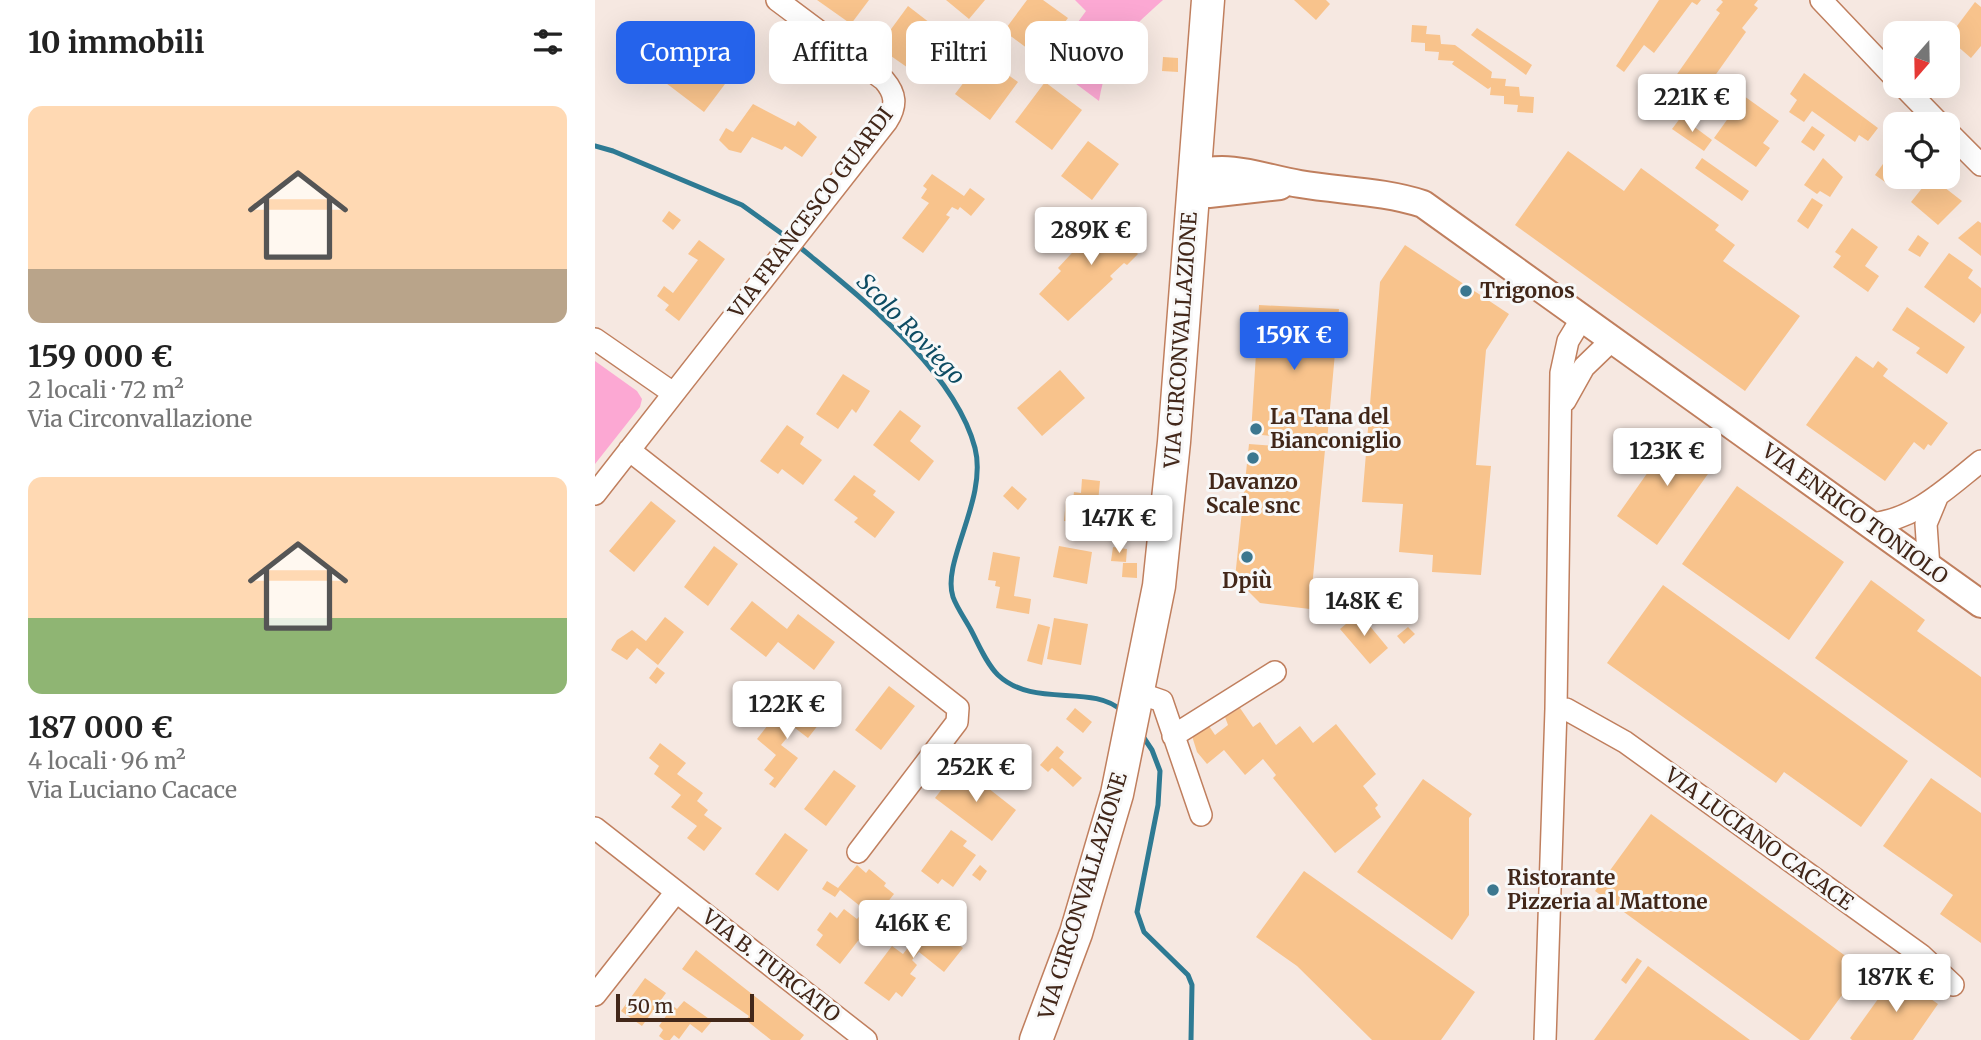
<!DOCTYPE html>
<html lang="it">
<head>
<meta charset="utf-8">
<style>
	:root { --surface:#fff; --page:#f2f2f2; --text:#222; --muted:#767676; --accent:#2563eb }
	body { margin:0; font-family:Merriweather,serif; background:var(--page); color:var(--text); height:100vh; display:flex; flex-direction:column; font-size:26px; white-space:nowrap }
	* { box-sizing:border-box; margin:0 }
	p { font-size:23px; color:var(--muted) }
	.icon { flex:none; width:38px; height:38px; fill:none; stroke:currentColor; stroke-width:2; stroke-linecap:round; stroke-linejoin:round }
	.map { position:relative; flex:1; overflow:hidden }
	.details { display:flex; flex-direction:column; background:var(--surface); width:595px }
	.details>* { flex:none }
	.hud { position:absolute; left:21px; top:21px; width:665px; height:63px; display:flex; gap:14px }
	.needle { width:46px; rotate:200deg }
	.buttons { position:absolute; left:1288px; top:21px; display:grid; gap:14px }
	.buttons a { display:grid; place-items:center; width:77px; height:77px; border-radius:14px; background:var(--surface); box-shadow:0 7px 28px #0002; font-size:35px }
	.scale { position:absolute; left:21px; bottom:18px; width:138px; box-sizing:border-box; padding-left:7px; border:4px solid #422719; border-top:0; font-size:19px; line-height:24px; white-space:nowrap; color:#422719; -webkit-text-stroke:5px #f8f8f8; paint-order:stroke }
	.price { position:absolute; translate:-50% -60px; padding:0 16px; border-radius:7px; background:#fff; color:#222; font-size:23px; line-height:46px; filter:drop-shadow(0 2px 4px #0008) }
	.price::after { content:''; position:absolute; left:50%; top:42px; width:21px; height:16px; margin-left:-10px; background:inherit; clip-path:polygon(0 0,100% 0,50% 100%) }
	.price.selected { background:var(--accent); color:#fff }
	ul { padding:0; list-style:none }
	li { display:grid; align-content:center; gap:14px; height:371px; padding:0 28px }
	li span { display:grid; place-items:center; height:217px; border-radius:14px; color:#555 }
	li>.icon { margin-inline-start:auto }
	span .icon { width:126px; height:126px; fill:#fffc; stroke-width:1 }
	li b { font-size:30px }
	h2 { display:flex; justify-content:space-between; align-items:center; height:84px; padding:0 28px; font-size:30px }
	.pill { padding:0 24px; border-radius:14px; background:var(--surface); box-shadow:0 7px 28px #0002; font-size:24px; line-height:63px }
	.pill.selected { background:var(--accent); color:#fff }
	main { display:flex; flex:1; min-height:0 }
	.map>svg:first-child { display:block }
</style>
</head>
<body>
<main>
<section class="details">
<h2>10 immobili<svg class="icon" aria-label="filters" viewBox="0 0 24 24"><path d="M4 7h16M4 17h16"/><circle cx="9" cy="7" r="2"/><circle cx="15" cy="17" r="2"/></svg></h2>
<ul>
<li><span style="background:linear-gradient(#ffd9b3 75%,#b9a48a 0)"><svg class="icon" aria-label="home" viewBox="0 0 24 24"><path d="M3 11l9-7 9 7M6 9v11h12V9"/></svg></span><div><b>159 000 €</b><p>2 locali · 72 m²</p><p>Via Circonvallazione</p></div></li>
<li><span style="background:linear-gradient(#ffd9b3 65%,#8fb573 0)"><svg class="icon" aria-label="home" viewBox="0 0 24 24"><path d="M3 11l9-7 9 7M6 9v11h12V9"/></svg></span><div><b>187 000 €</b><p>4 locali · 96 m²</p><p>Via Luciano Cacace</p></div></li>
</ul>
</section>
<div class="map">
<svg width="1386" height="1040" viewBox="0 0 1386 1040">
	<rect width="100%" height="100%" fill="#f6e8e1"/>
	<path fill="#fca8d3" d="M480 0H568C529 35 514 47 504 101L453 63 491 11Z
		M0 361 42 391 47 399 45 407 0 464Z"/>
	<g fill="none" stroke-linecap="round" stroke-linejoin="round">
		<path stroke="#2e7a93" stroke-width="5" d="M0 146 18 151 147 205 193 238
			M201 244C262 295 359 368 380 448 393 499 346 562 358 597 362 608 370 619 376 630 384 645 391 663 403 675 439 709 497 683 527 711
			M547 735 557 750 565 771 563 805 542 912 549 932 593 975 597 985 596 1040"/>
	</g>
	<path fill="#f8c38c" d="M222 0H274L256 24Z
		M351 0H390L374 19Z
		M432 0H448L473 18 444 57 409 31Z
		M699 0H731L735 4 721 20Z
		M1064 0H1106L1102 5 1097 2 1059 53 1049 45 1029 72 1021 66Z
		M1126 0H1163L1159 5 1163 8 1147 28 1151 32 1092 115 1066 97 1125 13 1121 10 1128 2Z
		M1380 2 1386 7V46L1376 58 1353 38Z
		M313 6 357 40 329 79 283 47Z
		M817 25 832 26 831 34 845 35 846 44 860 45 897 72 896 78 911 79 910 86 924 87 925 96 939 97 938 113 922 112 923 105 909 104V96L895 95 896 87 893 89 857 64 859 61 843 60 844 52 830 51V43L816 42Z
		M882 28 937 65 931 75 876 35Z
		M84 49 130 84 109 112 63 77Z
		M529 51H540L539 72 528 71Z
		M388 57 423 82 395 120 360 94Z
		M568 57 583 58V72L567 71Z
		M1209 73 1283 128 1273 141 1264 135 1260 142 1217 111 1209 122 1194 112 1202 100 1195 94Z
		M450 82 487 110 457 150 420 122Z
		M1149 96 1184 121 1168 143 1175 148 1161 167 1119 138Z
		M158 104 200 126 203 121 222 137 207 157 190 146 187 150 157 137 146 153 134 150 124 140 131 128 138 132Z
		M1086 117 1117 140 1109 151 1077 129Z
		M1217 126 1230 135 1219 151 1206 142Z
		M493 141 524 164 497 200 466 176Z
		M973 151 1029 191 1046 168 1124 225 1120 230 1140 245 1128 261 1205 316 1150 391 920 225Z
		M1293 157 1300 162V173L1293 184 1280 175Z
		M1107 158 1154 191 1147 201 1100 168Z
		M1228 158 1248 177 1235 197 1225 191 1222 194 1209 185Z
		M337 174 369 196 375 188 390 199 376 216 365 207 363 210 357 207 351 215 355 217 328 253 307 238 334 203 326 198 332 189 328 186Z
		M1336 177 1367 201 1343 225 1316 202Z
		M1217 198 1228 205 1213 229 1202 221Z
		M74 211 86 220 78 230 67 221Z
		M520 215 548 242 540 251 543 254 532 265 529 263 515 276 518 279 473 321 444 294 466 271 463 268 500 228 504 232Z
		M1383 221 1386 223V256L1363 238Z
		M1257 228 1283 247 1270 266 1284 276 1273 292 1238 267 1246 256 1240 252Z
		M1323 235 1334 243 1325 257 1313 250Z
		M104 240 130 259 84 321 70 310 74 305 62 296 69 286 78 293 103 260 93 254Z
		M810 245 914 314 891 350 881 465 896 466 886 575 837 572 838 555 804 552 808 504 767 502 785 282Z
		M1354 253 1378 270 1373 278 1386 288V313L1379 323 1329 287Z
		M664 305 744 309 732 441 656 434Z
		M1312 307 1370 347 1352 374 1321 353 1325 348 1297 330Z
		M1261 356 1278 368 1283 361 1293 369 1288 376 1353 423 1336 446 1333 444 1329 450 1319 442 1290 481 1211 425Z
		M465 370 490 398 447 436 422 408Z
		M248 374 275 391 261 413 257 409 243 429 221 414Z
		M305 410 326 426 315 441 339 461 324 481 278 445Z
		M192 425 209 437 205 444 227 460 208 485 187 469 183 474 165 461Z
		M1082 431 1123 460 1062 545 1022 516Z
		M654 444 730 450 715 609 665 603 640 578Z
		M259 475 281 491 278 495 300 512 280 538 259 522 263 518 239 500Z
		M487 479 505 481 501 524 469 521 471 500H478L479 492 486 493Z
		M417 486 432 499 423 510 408 496Z
		M1142 486 1249 562 1194 640 1087 564Z
		M56 501 81 521 39 572 14 551Z
		M119 546 143 564 113 606 89 587Z
		M464 546 497 552 492 584 458 577Z
		M518 547 532 549 531 562 516 561Z
		M398 552 425 557 419 596 436 599 434 614 401 608 405 587 400 586 401 581 393 580Z
		M528 563H542V578L527 577Z
		M1276 580 1330 620 1322 631 1386 677V778L1220 658Z
		M1068 585 1313 761 1266 827 1189 772 1181 783 1012 663Z
		M157 601 192 629 203 614 240 642 219 670 183 642 171 657 135 629Z
		M764 613 793 648 775 664 745 629Z
		M70 617 89 632 63 665 42 648 32 660 16 650 22 640 37 630 51 641Z
		M459 618 493 624 486 665 452 659Z
		M443 624 455 627 447 665 432 661Z
		M813 627 820 634 809 644 802 636Z
		M62 667 70 673 61 684 54 678Z
		M294 686 320 706 286 750 260 730Z
		M210 706 218 712 221 707 231 715 213 738 200 728 186 745 203 758 180 788 174 784 179 778 169 770 181 755 162 739 180 716 193 727Z
		M480 708 497 722 488 733 471 719Z
		M645 708 658 727 665 722 681 745 705 726 718 743 741 724 781 774 768 786 783 805 780 808 786 817 740 853 678 778 681 775 668 759 650 775 629 750 612 764 602 752 597 736 612 723 620 735 633 725 630 717Z
		M65 743 91 763 82 774 108 793 102 801 113 810 109 815 127 828 109 851 92 838 102 826 76 807 86 795 59 774 64 766 54 758Z
		M462 746 469 752 464 758 487 778 478 787 457 768 453 772 445 765Z
		M365 766 421 810 397 841 340 798Z
		M239 770 261 786 231 826 209 809Z
		M1336 778 1386 813V943L1345 914 1358 895 1288 846Z
		M828 779 877 814 874 818V915L857 940 762 872Z
		M1056 814 1267 968 1214 1040H1205L1000 891Z
		M356 830 372 841 368 846 381 855 358 887 347 879 343 884 326 871Z
		M190 833 213 850 183 891 160 874Z
		M262 865 271 873 274 869 291 883 289 886 299 894 280 918 277 916 270 925 273 928 245 964 221 945 228 935 222 930 235 912 242 918 249 909 262 919 270 910 245 890 240 897 227 889 232 881 243 888Z
		M385 865 392 871 385 881 377 875Z
		M709 871 880 992 846 1040H777L702 966 661 937Z
		M330 919 339 926 343 922 360 936 358 940 368 948 349 972 324 952 317 960 322 965 315 974 321 978 307 997 301 992 294 1001 269 983 297 946 308 954 315 945 312 942Z
		M101 950 209 1035 205 1040H176L151 1020 154 1016 87 969Z
		M1042 958 1047 961 1031 984 1026 980Z
		M1053 966 1155 1040H999Z
		M1301 974 1343 1004 1318 1040H1257L1255 1038Z
		M50 978 71 993 47 1026 26 1011Z
		M89 1001 117 1021 107 1033 95 1024 84 1039 79 1035 75 1040H69L64 1036 68 1030 64 1026 78 1006 82 1009Z"/>
	<g fill="none" stroke-linecap="round" stroke-linejoin="round">
		<g stroke="#c07f5e" stroke-width="24">
			<path id="minor" d="M1226 0 1300 78
				M1308 86 1345 124
				M1353 132 1386 165
				M0 339 78 393
				M970 401 989 367 1017 340
				M34 450 363 708 362 722 263 852
				M0 494 292 121C302 105 301 94 289 80L182 0
				M1274 524C1319 521 1352 488 1386 461
				M1334 568 1331 524 1343 495
				M544 693 567 701 606 815
				M961 709H971L1030 742 1326 955 1358 985
				M578 736 680 672
				M0 828 271 1040
				M0 995 81 892
				M950 1040 961 709 966 373 973 341 987 318"/>
		</g>
		<g stroke="#c07f5e" stroke-width="30">
			<path id="tertiary" d="M599 174C637 163 668 178 705 184 747 191 788 191 828 204L1386 604
				M597 192 614 194 685 186"/>
		</g>
		<g stroke="#c07f5e" stroke-width="35">
			<path id="secondary" d="M441 1040 481 933 522 794 564 586 579 442 613 0"/>
		</g>
		<use href="#minor" stroke="#fff" stroke-width="21"/>
		<use href="#tertiary" stroke="#fff" stroke-width="26"/>
		<use href="#secondary" stroke="#fff" stroke-width="32"/>
	</g>
	<g fill="#3c778f" stroke="#f8f8f8" stroke-width="2.5">
		<circle cx="871" cy="291" r="7"/>
		<circle cx="661" cy="429" r="7"/>
		<circle cx="658" cy="458" r="7"/>
		<circle cx="652" cy="557" r="7"/>
		<circle cx="898" cy="890" r="7"/>
	</g>
	<g text-anchor="middle" stroke-width="6" stroke-linejoin="round" paint-order="stroke">
		<g font-size="21" fill="#422719" stroke="#f8f8f8">
			<text transform="translate(216 213) rotate(-53)" y="7">VIA FRANCESCO GUARDI</text>
			<text transform="translate(586 340) rotate(-86)" y="7">VIA CIRCONVALLAZIONE</text>
			<text transform="translate(1260 514) rotate(36)" y="7">VIA ENRICO TONIOLO</text>
			<text transform="translate(1164 839) rotate(36)" y="7">VIA LUCIANO CACACE</text>
			<text transform="translate(488 896) rotate(-73)" y="7">VIA CIRCONVALLAZIONE</text>
			<text transform="translate(176 966) rotate(38)" y="7">VIA B. TURCATO</text>
		</g>
		<g font-size="21" font-weight="bold" fill="#422719" stroke="#f8f8f8" text-anchor="start">
			<text x="885" y="298">Trigonos</text>
			<text x="675" y="424">La Tana del<tspan x="675" dy="24">Bianconiglio</tspan></text>
			<text x="658" y="489" text-anchor="middle">Davanzo<tspan x="658" dy="24">Scale snc</tspan></text>
			<text x="652" y="588" text-anchor="middle">Dpiù</text>
			<text x="912" y="885">Ristorante<tspan x="912" dy="24">Pizzeria al Mattone</tspan></text>
		</g>
		<g font-size="23" font-style="italic" fill="#0d4c63" stroke="#f8f8f8">
			<text transform="translate(316 329) rotate(46)" y="8">Scolo Roviego</text>
		</g>
	</g>
</svg>
<div class="buttons">
<a><svg class="needle" viewBox="-14 -14 28 28"><path d="M0-13l5 13h-10z" fill="#e53935"/><path d="M0 13l5-13h-10z" fill="#767676"/></svg></a>
<a><svg class="icon" aria-label="locate" viewBox="0 0 24 24"><circle cx="12" cy="12" r="6"/><path d="M12 2v4M12 18v4M2 12h4M18 12h4"/></svg></a>
</div>
<div class="scale">50 m</div>
<b class="price" style="left:1097px;top:134px">221K €</b>
<b class="price" style="left:496px;top:267px">289K €</b>
<b class="price selected" style="left:699px;top:372px">159K €</b>
<b class="price" style="left:1072px;top:488px">123K €</b>
<b class="price" style="left:524px;top:555px">147K €</b>
<b class="price" style="left:769px;top:638px">148K €</b>
<b class="price" style="left:192px;top:741px">122K €</b>
<b class="price" style="left:381px;top:804px">252K €</b>
<b class="price" style="left:318px;top:960px">416K €</b>
<b class="price" style="left:1301px;top:1014px">187K €</b>
<div class="hud">
<a class="pill selected">Compra</a>
<a class="pill">Affitta</a>
<a class="pill">Filtri</a>
<a class="pill">Nuovo</a>
</div>
</div>
</main>
</body>
</html>
